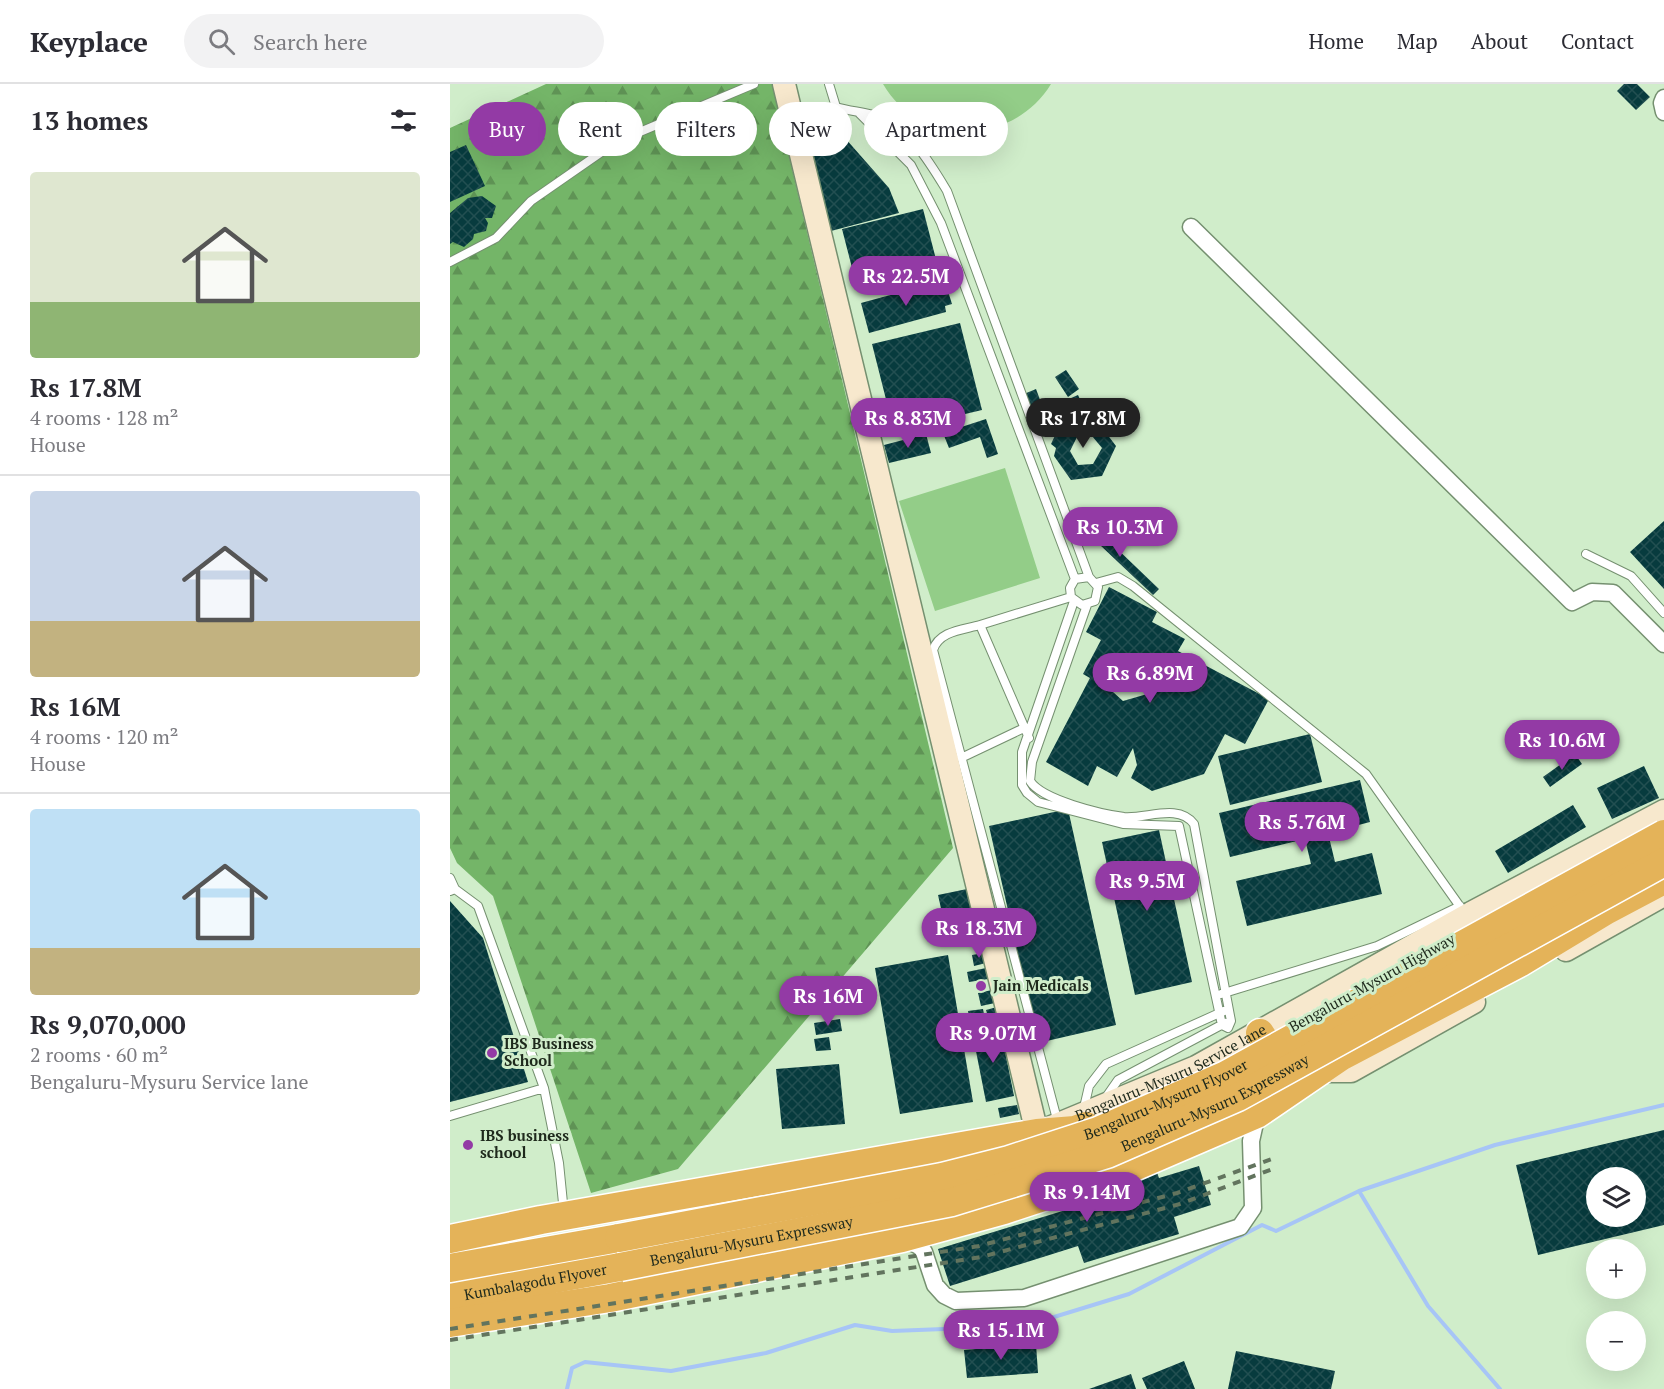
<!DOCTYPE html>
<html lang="en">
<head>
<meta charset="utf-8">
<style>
	:root { --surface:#fff; --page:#f2f2f3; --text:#2b2b33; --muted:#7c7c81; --line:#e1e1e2; --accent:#933aa5 }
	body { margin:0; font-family:"PT Serif",serif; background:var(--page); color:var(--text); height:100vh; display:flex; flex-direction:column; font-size:22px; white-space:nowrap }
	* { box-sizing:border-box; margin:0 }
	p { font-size:20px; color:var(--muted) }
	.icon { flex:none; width:33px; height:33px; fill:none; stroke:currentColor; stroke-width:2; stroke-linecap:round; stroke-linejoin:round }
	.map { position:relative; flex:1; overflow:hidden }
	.drawer { display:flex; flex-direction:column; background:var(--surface); width:450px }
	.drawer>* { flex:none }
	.banner { position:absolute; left:18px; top:18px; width:570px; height:54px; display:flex; gap:12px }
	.tools { position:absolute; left:1136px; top:1083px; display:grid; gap:12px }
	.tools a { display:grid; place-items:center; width:60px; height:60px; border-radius:50%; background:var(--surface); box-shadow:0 6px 24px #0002; font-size:30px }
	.price { position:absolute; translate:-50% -51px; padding:0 14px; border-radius:21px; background:var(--accent); color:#fff; font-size:20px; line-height:39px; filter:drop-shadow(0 2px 3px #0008) }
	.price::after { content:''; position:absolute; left:50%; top:36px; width:18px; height:14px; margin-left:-9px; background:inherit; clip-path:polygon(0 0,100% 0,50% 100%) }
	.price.current { background:#222; color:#fff }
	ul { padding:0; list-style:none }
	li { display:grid; align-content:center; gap:12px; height:318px; padding:0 30px }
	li+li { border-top:2px solid var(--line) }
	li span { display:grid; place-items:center; height:186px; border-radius:6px; color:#555 }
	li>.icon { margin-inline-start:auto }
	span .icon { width:108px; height:108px; fill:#fffc; stroke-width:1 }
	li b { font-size:26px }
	h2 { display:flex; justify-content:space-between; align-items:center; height:72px; padding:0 30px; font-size:26px }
	.chip { padding:0 21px; border-radius:27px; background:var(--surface); box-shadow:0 6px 24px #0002; font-size:21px; line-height:54px }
	.chip.current { background:var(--accent); color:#fff }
	header { display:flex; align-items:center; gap:36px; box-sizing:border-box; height:84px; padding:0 30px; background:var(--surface); border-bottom:2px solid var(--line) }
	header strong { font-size:28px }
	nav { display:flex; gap:33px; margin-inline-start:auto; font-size:21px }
	.search { width:420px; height:54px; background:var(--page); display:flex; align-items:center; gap:15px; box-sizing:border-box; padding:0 21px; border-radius:33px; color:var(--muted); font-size:22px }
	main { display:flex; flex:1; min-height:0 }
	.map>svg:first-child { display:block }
</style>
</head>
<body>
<header>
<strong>Keyplace</strong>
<div class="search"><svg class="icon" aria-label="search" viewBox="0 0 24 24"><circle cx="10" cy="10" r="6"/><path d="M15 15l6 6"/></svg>Search here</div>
<nav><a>Home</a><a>Map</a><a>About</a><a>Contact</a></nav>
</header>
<main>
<section class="drawer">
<h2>13 homes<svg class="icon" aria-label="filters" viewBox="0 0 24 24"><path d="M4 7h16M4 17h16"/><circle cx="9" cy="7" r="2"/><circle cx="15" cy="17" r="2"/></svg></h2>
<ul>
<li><span style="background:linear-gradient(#dfe7d0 70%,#8fb573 0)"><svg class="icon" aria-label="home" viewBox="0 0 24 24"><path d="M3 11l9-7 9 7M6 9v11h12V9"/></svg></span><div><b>Rs 17.8M</b><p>4 rooms · 128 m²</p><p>House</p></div></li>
<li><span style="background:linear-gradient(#c9d6e8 70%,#c2b280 0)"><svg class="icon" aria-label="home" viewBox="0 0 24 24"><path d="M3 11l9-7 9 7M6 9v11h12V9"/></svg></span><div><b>Rs 16M</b><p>4 rooms · 120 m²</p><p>House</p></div></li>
<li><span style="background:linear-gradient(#bfe0f5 75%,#c2b280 0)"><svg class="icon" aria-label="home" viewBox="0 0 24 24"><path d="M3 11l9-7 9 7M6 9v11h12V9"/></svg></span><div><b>Rs 9,070,000</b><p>2 rooms · 60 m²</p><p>Bengaluru-Mysuru Service lane</p></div></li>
</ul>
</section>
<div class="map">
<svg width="1214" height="1305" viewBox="0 0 1214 1305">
	<defs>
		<pattern id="forest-firs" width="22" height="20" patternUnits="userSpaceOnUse" patternTransform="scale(1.5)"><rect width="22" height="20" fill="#74b568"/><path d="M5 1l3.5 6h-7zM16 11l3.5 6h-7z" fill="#5f9355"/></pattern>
		<pattern id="building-cross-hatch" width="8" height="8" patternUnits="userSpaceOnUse" patternTransform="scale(1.5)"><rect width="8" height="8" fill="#073b3e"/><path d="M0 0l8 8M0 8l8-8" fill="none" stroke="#224f51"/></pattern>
	</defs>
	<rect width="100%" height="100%" fill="#d0edca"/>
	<path fill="#93cd88" d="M433 0H601C563 62 471 65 433 0Z
		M555 384 590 494 485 527 449 417Z"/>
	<path fill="url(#forest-firs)" d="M96 0H322L503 764 228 1085 141 1109 43 812 7 779 0 764V44Z"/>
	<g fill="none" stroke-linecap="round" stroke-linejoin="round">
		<path stroke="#a7c5f6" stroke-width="4" d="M117 1305 122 1284 135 1278 221 1287 316 1269 405 1241 442 1247 520 1244 558 1247 679 1210 812 1141 826 1147 909 1107
			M1050 1305 978 1222 909 1107 1045 1061 1214 1021"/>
	</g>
	<path fill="url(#building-cross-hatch)" fill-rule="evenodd" d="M1174 0H1187L1200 13 1186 26 1167 7Z
		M373 29 439 104 449 129 381 147 358 56Z
		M16 61 35 102 0 118V68Z
		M32 112 46 122 42 134H35L38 139 36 147 24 150 23 155 14 163 3 158 0 160V129L18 114Z
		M473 125 489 187 408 207 392 145Z
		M488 198 490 206 497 204 502 220 495 222 496 228 419 249 411 219Z
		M510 239 532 326 444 347 422 260Z
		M616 286 629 305 618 313 605 293Z
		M586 305 592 321 580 326 574 310Z
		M628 311 635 326 589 346 582 331Z
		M536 335 548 370 537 374 530 353 499 364 493 349Z
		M612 337 620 340 647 337 666 362 652 392 621 396 604 372 606 364 601 360ZM642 352 652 364 643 380 628 381 620 367 627 353Z
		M476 350 481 369 439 379 434 361Z
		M638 437 709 505 703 511 632 444Z
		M1214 437V505L1180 468Z
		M659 503 707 528 702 538 735 555 728 567 819 615 795 660 775 650 754 690 702 707 681 694 687 681 683 664 667 693 647 682 638 702 596 678 640 594 633 590 651 556 636 548ZM689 577 718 592 711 606 673 617 663 608 678 580Z
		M860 650 872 698 780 721 768 672Z
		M1125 670 1132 680 1100 703 1093 693Z
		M1194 682 1209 714 1162 735 1147 704Z
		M910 696 920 738 878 749 885 778 922 769 932 810 797 842 786 797 861 780 855 755 780 773 769 729Z
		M1123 721 1136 743 1058 789 1045 767Z
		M618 725 666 941 588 959 539 742Z
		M709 746 742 898 685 911 652 758Z
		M517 805 524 831 494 838 488 811Z
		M0 817 33 854 78 998 0 1018Z
		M527 842 529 853 518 855 515 844Z
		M534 869 536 879 524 882 522 871Z
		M498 871 523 1018 450 1030 425 884Z
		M536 884 538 895 519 898 517 888Z
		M542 906 545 919 531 922 528 909Z
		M547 923 550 938 540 940 536 926Z
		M533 925 536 941 521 943 518 927Z
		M390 935 392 947 366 951 364 939Z
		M550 942 564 1012 536 1018 522 947Z
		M379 953 381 966 366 967 364 955Z
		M389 980 395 1040 332 1045 326 985Z
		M567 1021 569 1030 550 1034 548 1024Z
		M1214 1046V1141L1088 1171 1066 1081ZM1146 1094H1185V1132H1146Z
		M704 1080 709 1094 749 1082 761 1121 724 1133 729 1150 634 1179 628 1162 500 1202 488 1165 619 1125 613 1108Z
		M586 1260 588 1289 517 1294 514 1266Z
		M786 1267 885 1287 881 1305H778Z
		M734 1277 745 1305H697L692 1294Z
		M681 1290 686 1305H639Z"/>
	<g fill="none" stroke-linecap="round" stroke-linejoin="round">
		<g stroke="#759070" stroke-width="10">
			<path id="lane" d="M379 0 386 23C399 27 414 28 427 32 460 44 480 79 497 107L639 493 648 503 645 517 632 521 621 513 620 504 625 495 639 493
				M409 29 461 81 491 139 625 495
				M344 38 386 23
				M0 178 46 154 81 117 166 58 304 0
				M1136 470 1181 492 1214 529
				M646 499 668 493 683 502 916 690 1016 831
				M624 517 572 668V701L577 709 588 718 673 740 729 742 772 941 778 944 781 937 744 740C728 719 697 735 674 733 651 730 592 716 580 697L582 678 637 521
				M530 541C512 546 489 547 483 566L608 1039
				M579 654 530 541 621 513
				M511 674 574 644
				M0 794 5 805
				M0 807 5 805 28 822 94 1004
				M771 910 927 862 1010 822
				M654 1016 668 996 775 939
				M633 1028 639 1002 656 980 774 927
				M0 1032 94 1004 109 1079 114 1129"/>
		</g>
		<g stroke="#759070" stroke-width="19">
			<path id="street" d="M1214 14 1212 19 1214 28
				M741 143 1122 518 1142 508 1163 509 1214 560
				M452 1154 469 1162 474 1168 485 1201 494 1211 506 1217 574 1214 790 1143 803 1124 801 1057 807 1030"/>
		</g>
		<g stroke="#759070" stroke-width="25">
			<g id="secondary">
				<path id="s1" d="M334 0 587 1049 746 983 1021 829 1214 727"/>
				<path d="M1116 866 1214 811"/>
				<path d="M870 987H901L1024 918"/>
			</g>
		</g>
		<g stroke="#fff" stroke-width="31">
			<g id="highway">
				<path d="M810 949 835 988"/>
				<path d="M0 1155 91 1136 587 1049 625 1046 636 1042"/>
				<path d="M0 1184 169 1154"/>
				<path id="s2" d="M0 1214 170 1183"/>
				<path d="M0 1239 160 1214 452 1154 554 1126 684 1083 807 1030 892 972 1071 878 1157 826 1214 796"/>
			</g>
		</g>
		<use href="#lane" stroke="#fff" stroke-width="8"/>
		<use href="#street" stroke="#fff" stroke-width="16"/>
		<use href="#secondary" stroke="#f7e8cd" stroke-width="22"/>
		<use href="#highway" stroke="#e4b359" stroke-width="28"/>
		<path stroke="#62745e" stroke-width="4" stroke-dasharray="8 8" stroke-linecap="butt" d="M0 1245 529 1162 727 1109 822 1075
			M0 1256 531 1173 730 1120 825 1084"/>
		<g stroke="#fff" stroke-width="31" stroke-linecap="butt">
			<g id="highway-bridge">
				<path id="s3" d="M169 1154 492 1093 559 1076 648 1047 776 991 1214 750"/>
				<path id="s4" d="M170 1183 502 1118 657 1070 788 1013 1214 778"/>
			</g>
		</g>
		<use href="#highway-bridge" stroke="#e4b359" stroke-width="28"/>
	</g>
	<g fill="#933aa5" stroke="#d0edca" stroke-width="2">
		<circle cx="531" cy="902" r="6"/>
		<circle cx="42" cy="969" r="6"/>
		<circle cx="18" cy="1061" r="6"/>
	</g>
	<g text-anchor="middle" stroke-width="6" stroke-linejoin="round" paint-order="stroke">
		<g font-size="15" fill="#1e291c" stroke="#d0edca">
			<text transform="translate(922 899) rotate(-29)" y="5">Bengaluru-Mysuru Highway</text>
			<text dy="5" stroke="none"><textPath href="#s1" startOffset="1226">Bengaluru-Mysuru Service lane</textPath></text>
			<text dy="5" stroke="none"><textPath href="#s3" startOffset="566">Bengaluru-Mysuru Flyover</textPath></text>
			<text dy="5" stroke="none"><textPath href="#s4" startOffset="620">Bengaluru-Mysuru Expressway</textPath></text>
			<text dy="5" stroke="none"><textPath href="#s4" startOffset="134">Bengaluru-Mysuru Expressway</textPath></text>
			<text dy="5" stroke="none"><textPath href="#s2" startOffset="87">Kumbalagodu Flyover</textPath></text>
		</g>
		<g font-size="15" font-weight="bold" fill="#1e291c" stroke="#d0edca" text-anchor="start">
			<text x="543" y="907">Jain Medicals</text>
			<text x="54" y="965">IBS Business<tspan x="54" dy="17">School</tspan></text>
			<text x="30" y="1057">IBS business<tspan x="30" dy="17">school</tspan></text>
		</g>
	</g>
</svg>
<div class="tools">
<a><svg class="icon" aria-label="layers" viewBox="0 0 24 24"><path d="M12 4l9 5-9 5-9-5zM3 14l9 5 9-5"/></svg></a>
<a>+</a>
<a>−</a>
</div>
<b class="price" style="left:456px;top:223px">Rs 22.5M</b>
<b class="price" style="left:458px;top:365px">Rs 8.83M</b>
<b class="price current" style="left:633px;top:365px">Rs 17.8M</b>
<b class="price" style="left:670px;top:474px">Rs 10.3M</b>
<b class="price" style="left:700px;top:620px">Rs 6.89M</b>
<b class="price" style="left:1112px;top:687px">Rs 10.6M</b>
<b class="price" style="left:852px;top:769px">Rs 5.76M</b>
<b class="price" style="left:697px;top:828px">Rs 9.5M</b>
<b class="price" style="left:529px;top:875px">Rs 18.3M</b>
<b class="price" style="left:378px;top:943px">Rs 16M</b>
<b class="price" style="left:543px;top:980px">Rs 9.07M</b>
<b class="price" style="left:637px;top:1139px">Rs 9.14M</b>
<b class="price" style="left:551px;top:1277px">Rs 15.1M</b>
<div class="banner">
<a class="chip current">Buy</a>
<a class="chip">Rent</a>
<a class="chip">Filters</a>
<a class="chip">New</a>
<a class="chip">Apartment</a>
</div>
</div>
</main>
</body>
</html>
